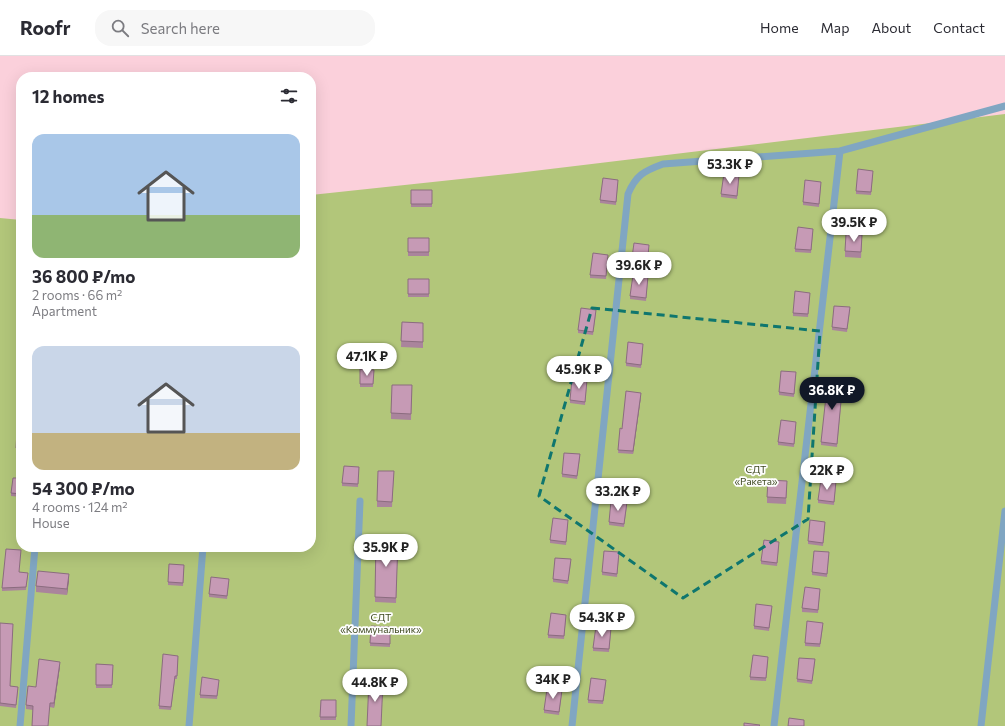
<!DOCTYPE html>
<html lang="en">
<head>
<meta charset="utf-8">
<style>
	:root { --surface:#fff; --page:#f7f7f7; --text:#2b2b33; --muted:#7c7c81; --line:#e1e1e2; --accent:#111827 }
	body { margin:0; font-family:Commissioner,sans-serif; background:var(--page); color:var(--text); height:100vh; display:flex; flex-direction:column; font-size:15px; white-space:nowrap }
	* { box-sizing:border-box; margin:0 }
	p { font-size:13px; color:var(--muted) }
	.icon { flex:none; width:22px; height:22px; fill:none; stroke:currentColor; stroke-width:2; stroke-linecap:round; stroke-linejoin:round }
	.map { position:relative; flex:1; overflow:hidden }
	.sheet { position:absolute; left:16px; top:16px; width:300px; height:480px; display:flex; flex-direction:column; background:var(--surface); border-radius:16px; box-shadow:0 4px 16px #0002 }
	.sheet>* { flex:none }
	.price { position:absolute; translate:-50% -34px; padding:0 9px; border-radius:14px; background:#fff; color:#222; font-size:13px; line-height:26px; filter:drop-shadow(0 1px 2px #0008) }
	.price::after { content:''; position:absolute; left:50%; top:24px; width:12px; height:9px; margin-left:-6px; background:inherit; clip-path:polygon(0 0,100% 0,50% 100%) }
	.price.selected { background:var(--accent); color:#fff }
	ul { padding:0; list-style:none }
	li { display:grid; align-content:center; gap:8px; height:212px; padding:0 16px }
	li span { display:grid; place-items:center; height:124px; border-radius:12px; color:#555 }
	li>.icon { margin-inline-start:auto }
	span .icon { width:72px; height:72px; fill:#fffc; stroke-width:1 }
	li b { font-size:17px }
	h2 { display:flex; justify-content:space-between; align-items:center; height:48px; padding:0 16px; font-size:17px }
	header { display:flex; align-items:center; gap:24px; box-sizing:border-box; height:56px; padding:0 20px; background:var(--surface); border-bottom:1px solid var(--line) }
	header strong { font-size:19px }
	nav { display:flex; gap:22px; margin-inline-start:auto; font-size:14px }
	.search { width:280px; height:36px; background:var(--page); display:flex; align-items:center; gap:10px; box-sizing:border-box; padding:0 14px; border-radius:16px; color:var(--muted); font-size:15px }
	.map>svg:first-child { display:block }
</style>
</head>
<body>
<header>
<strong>Roofr</strong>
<div class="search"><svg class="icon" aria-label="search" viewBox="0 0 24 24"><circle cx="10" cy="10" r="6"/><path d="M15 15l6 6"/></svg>Search here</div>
<nav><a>Home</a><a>Map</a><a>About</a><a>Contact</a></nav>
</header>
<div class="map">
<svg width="1005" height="670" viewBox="0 0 1005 670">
	<rect width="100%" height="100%" fill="#fbd0db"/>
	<path fill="#b2c67a" d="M1005 58V670H0V162L21 164V491H311V139L517 117Z"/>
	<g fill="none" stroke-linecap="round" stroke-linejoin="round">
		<path stroke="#80a6c2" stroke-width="7" d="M20 670 35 491
			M189 670 203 491
			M351 670 360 445
			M572 670 628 138C636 119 644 115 663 108L840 95 1005 50
			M774 670 840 95
			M981 670 1005 455"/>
	</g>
	<path fill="#aa849c" d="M873 118 871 139 856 138V135Z
		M739 122 737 143 721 141V138Z
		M618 127 616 149 600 147V144Z
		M821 129 819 151 803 149V146Z
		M411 134H432V151H411Z
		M813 176 811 197 795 196V193Z
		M408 182H429V200H408Z
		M862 184 861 202 845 201V195Z
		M649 192 647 213 631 212V209Z
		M608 202 606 223 590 222V219Z
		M408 223H429V241H408Z
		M648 223 646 245 630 243V240Z
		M810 240 808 261 793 260V257Z
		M850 254 847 276 832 274V271Z
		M596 257 593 279 578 277V274Z
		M402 266 423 267V292L401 291Z
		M643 291 641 312 626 310V307Z
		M360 313 374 314 373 331H360Z
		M796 319 794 341 779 339V336Z
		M587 327 585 349 570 347V344Z
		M843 327 837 391 821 389V386Z
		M412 329 411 364 391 363V357Z
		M641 340 633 398 618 397 622 373Z
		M796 369 794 391 778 389V386Z
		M17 375H21V395H16Z
		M580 401 577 423 562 421V418Z
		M359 411 358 431 342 430V427Z
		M394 415 392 451H377V445Z
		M21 422V441L11 440V437Z
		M836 428 834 449 818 447V444Z
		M787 431 786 448 767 447V441Z
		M627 449 624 471 609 469V466Z
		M568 467 566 489 550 487V484Z
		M825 469 823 490 808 488V485Z
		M376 483 398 484 396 547 375 546Z
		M779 489 777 510 761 508V505Z
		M829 499 827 521 812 519V516Z
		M619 500 617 521 602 519V516Z
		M571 506 568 528 553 526V523Z
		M184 512 183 530 168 529V526Z
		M19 516 28 517 26 534 2 535V532Z
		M69 524 67 539 36 536V530Z
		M229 526 227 543 209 541V538Z
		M820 536 818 557 802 556V552Z
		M772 553 769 575 754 573V570Z
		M566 562 564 583 548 582V579Z
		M0 567 10 630 18 634 16 652 0 650Z
		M371 570 390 571V591L370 590Z
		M823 570 820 591 805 590V587Z
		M611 575 609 596 593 595V592Z
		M178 600 177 623H175L171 654 159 653V650Z
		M768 604 766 625 750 624V621Z
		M815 606 812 628 797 626V623Z
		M96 608 113 609 112 632H96Z
		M60 610 54 652 50 651 33 654 26 653V649L36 631Z
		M219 627 217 643 200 642V639Z
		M606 627 603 648 588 647V644Z
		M562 637 559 659 544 657V654Z
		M321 644H336V664H320Z"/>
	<path fill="#8b6c7f" d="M641 337V340L633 398V395Z
		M69 518V524L67 539V533Z
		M60 606V610L54 652V647Z"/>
	<path fill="#c69ab5" stroke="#8b6c7f" d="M858 113 873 115 871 136 856 135Z
		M724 117 739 119 737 140 721 138Z
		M603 122 618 124 616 146 600 144Z
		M805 124 821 126 819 148 803 146Z
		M411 134H432V148H411Z
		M798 171 813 173 811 194 795 193Z
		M846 178 862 179 861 196 845 195Z
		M408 182H429V196H408Z
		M634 187 649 189 647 210 631 209Z
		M593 197 608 199 606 220 590 219Z
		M633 219 648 220 646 242 630 240Z
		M408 223H429V238H408Z
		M795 235 810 237 808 258 793 257Z
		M834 250 850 251 847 273 832 271Z
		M581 252 596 254 593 276 578 274Z
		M402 266 423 267V286L401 285Z
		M628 286 643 288 641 309 626 307Z
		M360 313 374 314 373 328H360Z
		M781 315 796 316 794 338 779 336Z
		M828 322 843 324 837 388 821 386Z
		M572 323 587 324 585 346 570 344Z
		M392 329H412L411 358 391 357Z
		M626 335 641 337 633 395 618 394 620 372 622 373Z
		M781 364 796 366 794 388 778 386Z
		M17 375H21V392H16Z
		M564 397 580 398 577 420 562 418Z
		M344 410 359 411 358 428 342 427Z
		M378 415H394L392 446 377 445Z
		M13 422H21V438L11 437Z
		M821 423 836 425 834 446 818 444Z
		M768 424 787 425 786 442 767 441Z
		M611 445 627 446 624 468 609 466Z
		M553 462 568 464 566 486 550 484Z
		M810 464 825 466 823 487 808 485Z
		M376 483 398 484 396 542 375 541Z
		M764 484 779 486 777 507 761 505Z
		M6 493 21 494 19 516 28 517 26 531 2 532Z
		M604 495 619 496 617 518 602 516Z
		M814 495 829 496 827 518 812 516Z
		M555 502 571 503 568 525 553 523Z
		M169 508 184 509 183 527 168 526Z
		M38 515 69 518 67 533 36 530Z
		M211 521 229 523 227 540 209 538Z
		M805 531 820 533 818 554 802 552Z
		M756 548 772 550 769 572 754 570Z
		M551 557 566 559 564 580 548 579Z
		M807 565 823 567 820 588 805 587Z
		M0 567 13 568 10 630 18 631 16 649 0 647Z
		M371 570 390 571V588L370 587Z
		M596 570 611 572 609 593 593 592Z
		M163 598 178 600 177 620H175L171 651 159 650Z
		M753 599 768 601 766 622 750 621Z
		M799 602 815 603 812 625 797 623Z
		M39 603 60 606 54 647H50L48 670H32L33 650 26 649 28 630 36 631Z
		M96 608 113 609 112 629H96Z
		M202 621 219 624 217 640 200 639Z
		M591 622 606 624 603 645 588 644Z
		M369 624 383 625 381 670H367Z
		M547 633 562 634 559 656 544 654Z
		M321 644H336V661H320Z
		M789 662 804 664V670H788Z
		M744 667 760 669 759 670H744Z"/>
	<path fill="none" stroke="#0f766e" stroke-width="3" stroke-dasharray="8 5" stroke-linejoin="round" d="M592 252 820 275 808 463 683 542 539 440Z"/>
	<g text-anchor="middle" stroke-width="3.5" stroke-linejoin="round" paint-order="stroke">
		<g font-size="10" fill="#3d481f" stroke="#fefefe">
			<text x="756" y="417">СДТ<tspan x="756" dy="12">«Ракета»</tspan></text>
			<text x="381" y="565">СДТ<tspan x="381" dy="12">«Коммунальник»</tspan></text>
		</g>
	</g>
</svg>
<b class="price" style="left:730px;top:129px">53.3K ₽</b>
<b class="price" style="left:854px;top:187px">39.5K ₽</b>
<b class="price" style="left:639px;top:230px">39.6K ₽</b>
<b class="price" style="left:367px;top:321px">47.1K ₽</b>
<b class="price" style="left:579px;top:334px">45.9K ₽</b>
<b class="price selected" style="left:832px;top:355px">36.8K ₽</b>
<b class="price" style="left:827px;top:435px">22K ₽</b>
<b class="price" style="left:618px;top:456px">33.2K ₽</b>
<b class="price" style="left:386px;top:512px">35.9K ₽</b>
<b class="price" style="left:602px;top:582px">54.3K ₽</b>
<b class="price" style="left:553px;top:644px">34K ₽</b>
<b class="price" style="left:375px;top:647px">44.8K ₽</b>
<section class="sheet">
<h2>12 homes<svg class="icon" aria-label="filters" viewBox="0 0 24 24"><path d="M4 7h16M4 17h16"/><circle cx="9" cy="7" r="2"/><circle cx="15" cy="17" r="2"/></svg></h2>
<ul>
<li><span style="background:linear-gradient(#a9c7e8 65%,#8fb573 0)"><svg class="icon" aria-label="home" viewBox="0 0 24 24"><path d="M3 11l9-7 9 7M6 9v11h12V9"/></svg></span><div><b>36 800 ₽/mo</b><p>2 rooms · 66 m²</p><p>Apartment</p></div></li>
<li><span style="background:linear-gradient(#c9d6e8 70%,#c2b280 0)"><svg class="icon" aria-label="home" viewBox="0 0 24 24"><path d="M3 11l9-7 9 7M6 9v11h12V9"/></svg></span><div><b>54 300 ₽/mo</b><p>4 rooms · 124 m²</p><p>House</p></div></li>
</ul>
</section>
</div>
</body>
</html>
